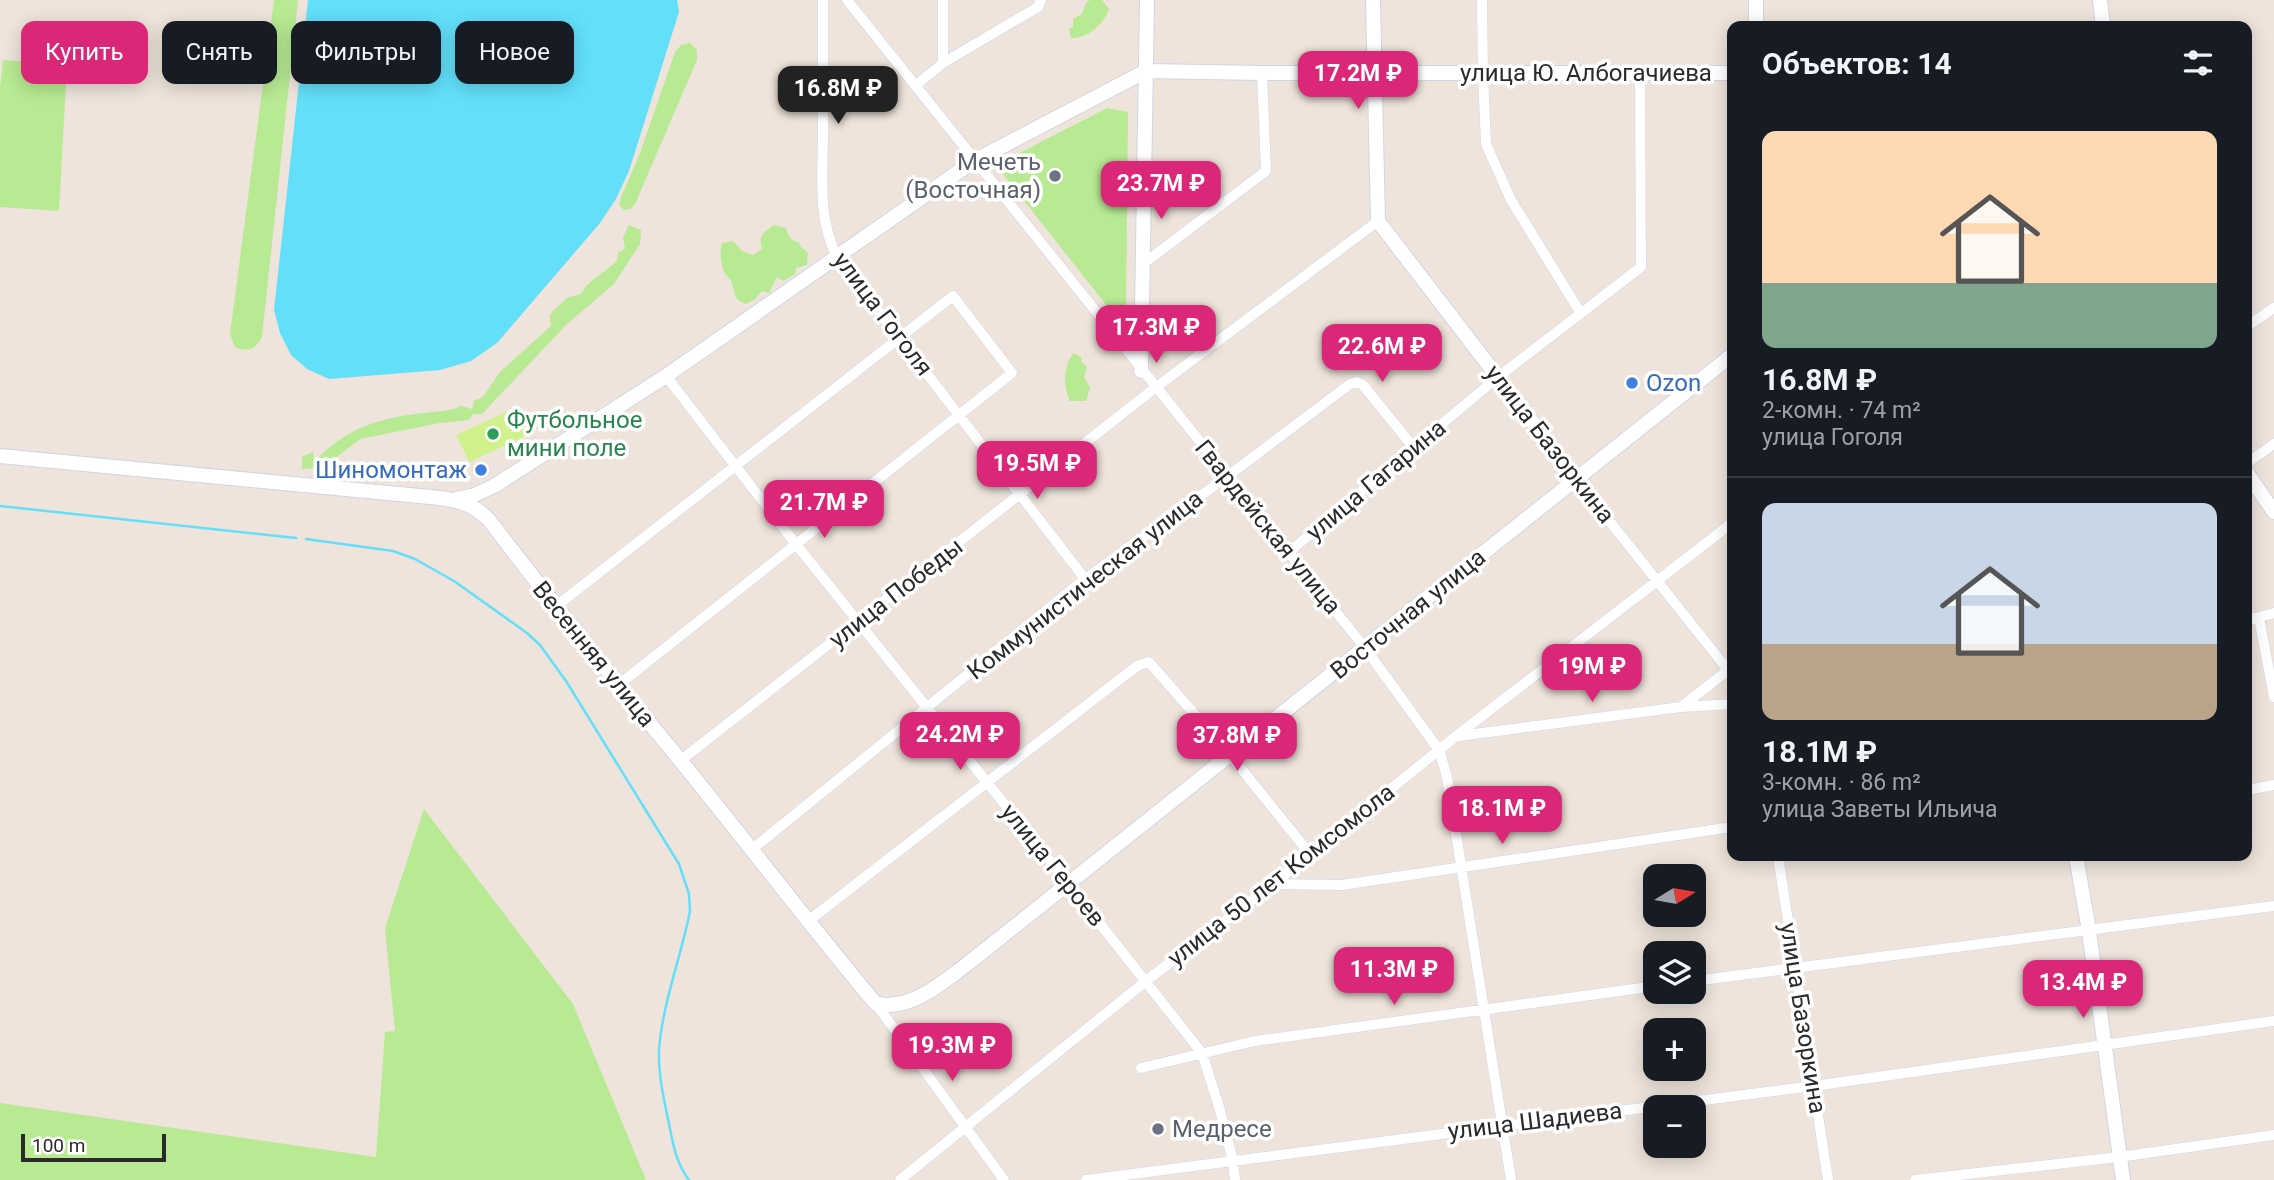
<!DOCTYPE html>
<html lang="ru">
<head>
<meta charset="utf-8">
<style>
	:root { --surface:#171b24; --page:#20242c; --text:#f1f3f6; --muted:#9ea1a6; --line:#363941; --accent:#db2777 }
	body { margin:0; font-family:Roboto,sans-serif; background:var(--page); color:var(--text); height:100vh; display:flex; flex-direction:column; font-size:26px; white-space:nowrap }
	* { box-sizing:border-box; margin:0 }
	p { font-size:23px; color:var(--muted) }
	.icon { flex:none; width:38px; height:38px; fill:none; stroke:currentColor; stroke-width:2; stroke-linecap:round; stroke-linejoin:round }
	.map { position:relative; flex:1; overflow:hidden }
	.details { position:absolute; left:1727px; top:21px; width:525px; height:840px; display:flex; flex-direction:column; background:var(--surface); border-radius:14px; box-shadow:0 4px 18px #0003 }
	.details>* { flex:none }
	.hud { position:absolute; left:21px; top:21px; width:665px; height:63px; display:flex; gap:14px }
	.needle { width:46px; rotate:79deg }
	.controls { position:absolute; left:1643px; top:864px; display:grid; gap:14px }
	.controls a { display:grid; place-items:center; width:63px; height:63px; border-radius:14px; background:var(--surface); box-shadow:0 4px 18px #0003; font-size:35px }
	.scale { position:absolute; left:21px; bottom:18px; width:145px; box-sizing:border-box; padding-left:7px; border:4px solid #2a2a2a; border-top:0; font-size:19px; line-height:24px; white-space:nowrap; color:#2a2a2a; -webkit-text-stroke:5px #fff; paint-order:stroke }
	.price { position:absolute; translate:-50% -60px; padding:0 16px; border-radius:14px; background:var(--accent); color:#fff; font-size:23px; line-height:46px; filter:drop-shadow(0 2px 4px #0008) }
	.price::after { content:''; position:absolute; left:50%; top:42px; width:21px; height:16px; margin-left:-10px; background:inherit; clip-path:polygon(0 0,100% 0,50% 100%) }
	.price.current { background:#222; color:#fff }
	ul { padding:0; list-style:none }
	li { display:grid; align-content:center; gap:14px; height:371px; padding:0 35px }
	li+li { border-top:2px solid var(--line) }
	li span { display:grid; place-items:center; height:217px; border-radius:14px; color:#555 }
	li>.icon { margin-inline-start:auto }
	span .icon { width:126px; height:126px; fill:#fffc; stroke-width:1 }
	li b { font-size:30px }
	h2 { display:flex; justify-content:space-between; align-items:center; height:84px; padding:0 35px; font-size:30px }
	.tag { padding:0 24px; border-radius:14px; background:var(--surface); box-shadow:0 4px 18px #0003; font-size:24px; line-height:63px }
	.tag.current { background:var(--accent); color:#fff }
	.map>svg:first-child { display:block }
</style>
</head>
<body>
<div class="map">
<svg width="2274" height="1180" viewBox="0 0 2274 1180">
	<rect width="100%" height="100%" fill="#eee4db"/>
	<path fill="#b7ea92" d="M274 0H298L262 337C256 349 248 353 235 347L230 334Z
		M1090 0H1102L1109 9C1104 24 1087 39 1071 38L1069 29 1073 27V19L1082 14 1086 3Z
		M690 43 697 50V60L635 204 630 209 624 210 619 205 621 197 639 156 675 52 681 45Z
		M3 60 67 65 59 211 0 207V88Z
		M1107 108 1128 112 1126 317 1118 320 996 165Z
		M629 225 641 230 640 244 614 284 568 323 482 414H473L469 420 440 423 360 439 324 467 302 469V457L313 452 314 458 316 460C348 427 380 418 424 413 437 411 449 412 461 406L472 409 474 401 483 397 500 372 551 326 550 316 552 312 567 298 581 294 587 285 617 261 618 253 625 249 623 237Z
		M774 225 786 228C788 235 791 242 799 242L800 246 808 253 807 265 796 268 795 274 783 281 777 277 769 293 762 291 755 299 746 304C732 299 736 292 731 281 730 278 726 276 724 272 721 264 719 251 722 243L733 241 742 251 753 255 762 249C758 235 763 233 774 225Z
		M1074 353 1082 358 1081 362 1087 367 1084 377 1090 388 1086 401H1070C1063 387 1063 364 1074 353Z
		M424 809 573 1004 646 1180H0V1103L376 1157 385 1032 395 1031 385 928Z"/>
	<path fill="#d0f28c" d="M517 407 530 434 469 462 456 435Z"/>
	<path fill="#63dffa" d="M308 0H677L679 12 629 171 616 199 600 223 497 343 471 361 440 370 329 379 307 369 291 355 280 333 274 310Z"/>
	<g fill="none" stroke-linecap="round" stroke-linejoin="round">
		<path stroke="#63dffa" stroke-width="2.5" d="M0 506 296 538
			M306 539 393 551 415 559 454 581 527 633 540 645 566 681 679 864 689 894 690 911C681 957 663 1002 659 1049 658 1074 664 1100 669 1124 673 1144 676 1163 689 1180"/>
		<g stroke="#d0d5e5" stroke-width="11">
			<path id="street" d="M823 0C823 43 823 87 823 130 823 172 817 219 837 257L1085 579
				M847 0 1365 648 1439 750 1447 777 1511 1180
				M943 0V63
				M1482 0 1483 74 1486 144 1511 200 1580 312
				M915 86 943 63 1038 7 1041 0
				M1143 264 1266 171 1262 73
				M2247 326 2274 308
				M666 376 795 543 1067 882 1202 1053 1219 1107 1233 1161 1235 1180
				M2247 463 2274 444
				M1576 479 1732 675
				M1289 552 1498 377 1641 267 1640 74
				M555 607 953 296 1012 373 617 686
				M2259 618 2274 697
				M2247 620 2274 613
				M1681 707 1732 667
				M1459 736 1681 707 1732 704
				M680 761 1155 388 1378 221
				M2247 790 2274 785
				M750 851 1085 579 1228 476 1350 384 1357 382 1363 385 1414 448
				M1778 856 1828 1180
				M1273 884 1342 885 1732 827
				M807 922 1137 666 1149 662 1231 756 1310 854
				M1694 981 2274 906
				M876 1004 1004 1180
				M1141 1068 1255 1041 1656 986
				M900 1180 1146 981 1273 884 1455 737 1732 523
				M1086 1180 1813 1086 2274 1021
				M1915 1180 2119 1157 2274 1135"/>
		</g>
		<g stroke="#d0d5e5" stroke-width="16">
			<path id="secondary" d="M1373 0 1378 221 1576 479
				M1756 0V26
				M2100 0 2103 26
				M1141 371 1147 0
				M0 456 430 497C453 499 472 502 489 520 551 601 615 681 680 760 746 841 809 924 876 1004 912 1010 939 985 966 965L1732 355
				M2247 473 2274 512
				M456 499 472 496 494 486 666 376 974 161 1146 71 1262 73H1732
				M2076 856 2089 931 2123 1180"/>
		</g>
		<use href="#street" stroke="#fff" stroke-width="10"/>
		<use href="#secondary" stroke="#fff" stroke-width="14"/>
	</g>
	<g fill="#6b7280" stroke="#fff" stroke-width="2.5">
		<circle cx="1055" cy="176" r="7"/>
		<circle cx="1158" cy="1129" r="7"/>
	</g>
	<g fill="#3f7fe0" stroke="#fff" stroke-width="2.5">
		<circle cx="1632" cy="383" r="7"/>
		<circle cx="481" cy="470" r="7"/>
	</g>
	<circle fill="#2e9e5b" stroke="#fff" stroke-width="2.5" cx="493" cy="434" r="7"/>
	<g text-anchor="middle" stroke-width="7" stroke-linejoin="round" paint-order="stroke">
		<g font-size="24" fill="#2a2a2a" stroke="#fff">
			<text x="1586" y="81">улица Ю. Албогачиева</text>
			<text transform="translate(883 314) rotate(53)" y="8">улица Гоголя</text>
			<text transform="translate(1550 444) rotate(52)" y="8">улица Базоркина</text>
			<text transform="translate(1376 480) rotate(-40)" y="8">улица Гагарина</text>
			<text transform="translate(1268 527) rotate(51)" y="8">Гвардейская улица</text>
			<text transform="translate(1085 585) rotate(-38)" y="8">Коммунистическая улица</text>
			<text transform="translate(896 593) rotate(-38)" y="8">улица Победы</text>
			<text transform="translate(1408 614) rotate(-39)" y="8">Восточная улица</text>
			<text transform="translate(594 654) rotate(51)" y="8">Весенняя улица</text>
			<text transform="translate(1053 865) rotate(51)" y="8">улица Героев</text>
			<text transform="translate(1281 875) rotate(-38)" y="8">улица 50 лет Комсомола</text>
			<text transform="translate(1803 1018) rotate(81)" y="8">улица Базоркина</text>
			<text transform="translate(1535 1121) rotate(-7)" y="8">улица Шадиева</text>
		</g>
		<g font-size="24" fill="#5b616d" stroke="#fff" text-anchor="end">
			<text x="1041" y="170">Мечеть<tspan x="1041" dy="28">(Восточная)</tspan></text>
			<text x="1172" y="1137" text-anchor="start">Медресе</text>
		</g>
		<g font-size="24" fill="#366cbe" stroke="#fff" text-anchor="start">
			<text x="1646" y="391">Ozon</text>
			<text x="467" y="478" text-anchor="end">Шиномонтаж</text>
		</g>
		<g font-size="24" fill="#27864d" stroke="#fff" text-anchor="start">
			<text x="507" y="428">Футбольное<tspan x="507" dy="28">мини поле</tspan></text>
		</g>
	</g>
</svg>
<div class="controls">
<a><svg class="needle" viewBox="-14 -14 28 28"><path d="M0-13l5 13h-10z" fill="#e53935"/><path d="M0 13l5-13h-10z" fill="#9ea1a6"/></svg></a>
<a><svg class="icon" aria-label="layers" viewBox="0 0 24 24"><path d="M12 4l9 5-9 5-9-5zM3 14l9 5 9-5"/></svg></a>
<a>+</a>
<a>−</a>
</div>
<div class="scale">100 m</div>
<b class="price" style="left:1358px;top:111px">17.2M ₽</b>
<b class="price current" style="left:838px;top:126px">16.8M ₽</b>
<b class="price" style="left:1161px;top:221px">23.7M ₽</b>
<b class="price" style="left:1156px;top:365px">17.3M ₽</b>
<b class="price" style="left:1382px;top:384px">22.6M ₽</b>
<b class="price" style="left:1037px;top:501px">19.5M ₽</b>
<b class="price" style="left:824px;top:540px">21.7M ₽</b>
<b class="price" style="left:1592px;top:704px">19M ₽</b>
<b class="price" style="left:960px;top:772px">24.2M ₽</b>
<b class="price" style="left:1237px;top:773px">37.8M ₽</b>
<b class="price" style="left:1502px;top:846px">18.1M ₽</b>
<b class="price" style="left:1394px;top:1007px">11.3M ₽</b>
<b class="price" style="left:2083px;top:1020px">13.4M ₽</b>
<b class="price" style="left:952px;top:1083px">19.3M ₽</b>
<div class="hud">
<a class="tag current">Купить</a>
<a class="tag">Снять</a>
<a class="tag">Фильтры</a>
<a class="tag">Новое</a>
</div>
<section class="details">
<h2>Объектов: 14<svg class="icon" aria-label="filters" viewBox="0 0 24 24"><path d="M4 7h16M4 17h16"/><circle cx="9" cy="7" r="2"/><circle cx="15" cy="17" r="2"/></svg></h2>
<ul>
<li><span style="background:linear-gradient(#ffd9b3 70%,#7fa58c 0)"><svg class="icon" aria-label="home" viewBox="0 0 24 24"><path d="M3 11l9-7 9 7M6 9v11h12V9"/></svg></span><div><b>16.8M ₽</b><p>2-комн. · 74 m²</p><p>улица Гоголя</p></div></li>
<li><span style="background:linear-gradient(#c9d6e8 65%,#b9a48a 0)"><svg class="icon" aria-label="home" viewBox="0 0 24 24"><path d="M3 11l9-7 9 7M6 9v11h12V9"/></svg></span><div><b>18.1M ₽</b><p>3-комн. · 86 m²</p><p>улица Заветы Ильича</p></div></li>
</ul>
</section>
</div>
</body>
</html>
